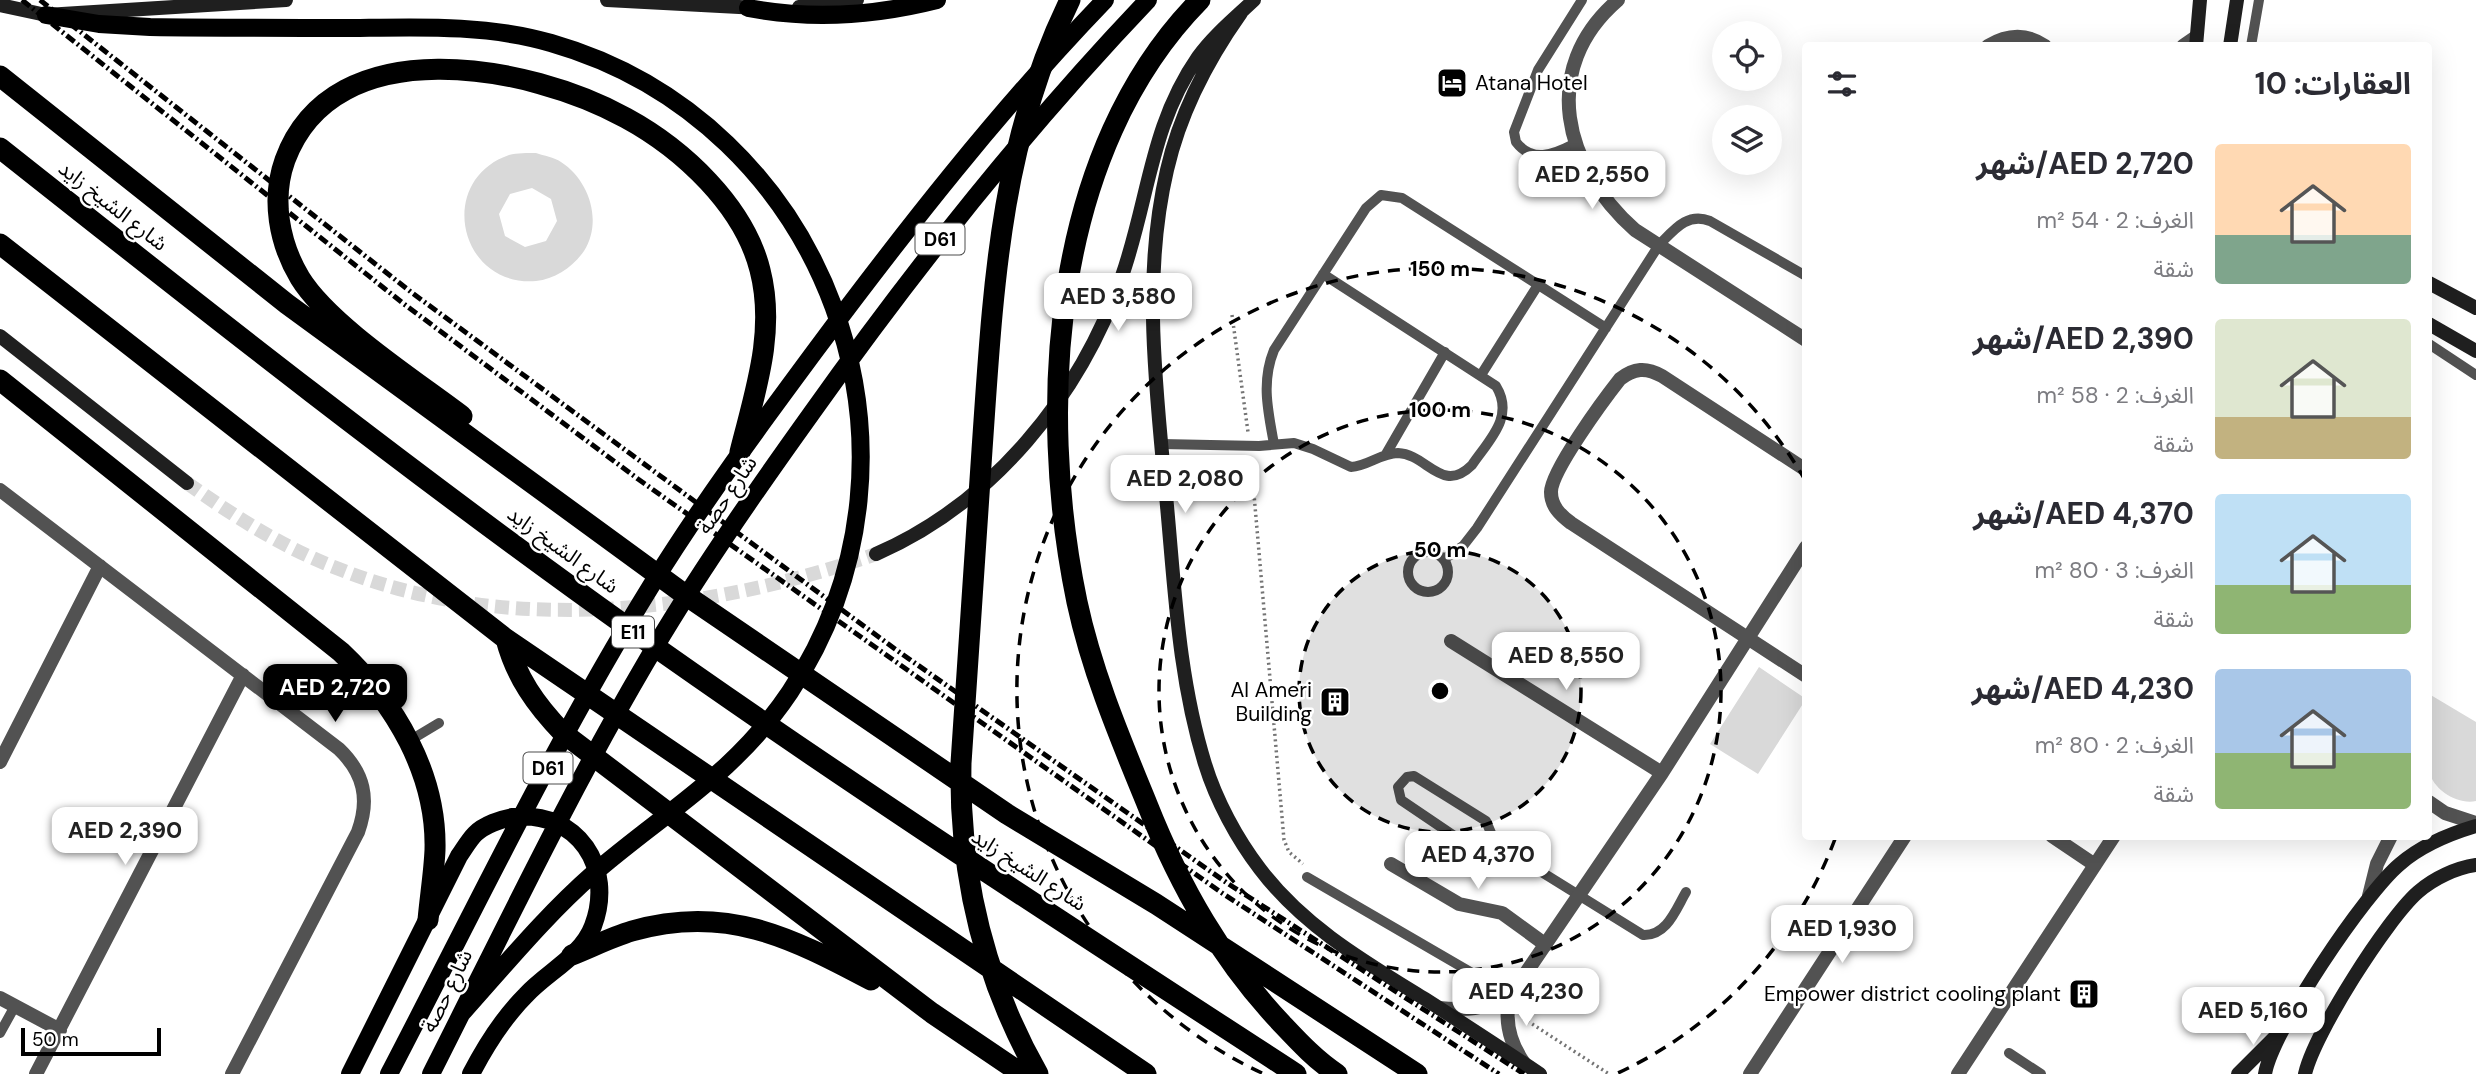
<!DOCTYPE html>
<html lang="ar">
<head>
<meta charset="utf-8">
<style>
	:root { --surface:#fff; --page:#f2f2f3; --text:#2b2b33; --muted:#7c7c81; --accent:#000 }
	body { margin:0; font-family:"DM Sans","Noto Sans Arabic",sans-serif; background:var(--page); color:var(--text); direction:rtl; height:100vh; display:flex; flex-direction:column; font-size:26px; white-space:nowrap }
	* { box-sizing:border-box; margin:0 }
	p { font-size:23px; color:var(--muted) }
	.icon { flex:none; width:38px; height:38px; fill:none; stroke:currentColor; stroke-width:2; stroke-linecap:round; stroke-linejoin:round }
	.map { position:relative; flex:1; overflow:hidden; direction:ltr }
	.side { position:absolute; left:1802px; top:42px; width:630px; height:798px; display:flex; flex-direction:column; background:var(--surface); border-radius:7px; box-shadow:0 7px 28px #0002; direction:rtl }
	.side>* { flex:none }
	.buttons { position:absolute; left:1712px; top:21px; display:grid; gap:14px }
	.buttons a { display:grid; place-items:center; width:70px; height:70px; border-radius:50%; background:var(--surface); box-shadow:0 7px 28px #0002; font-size:35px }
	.scale { position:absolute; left:21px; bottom:18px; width:140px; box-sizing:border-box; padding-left:7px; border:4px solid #000; border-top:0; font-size:19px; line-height:24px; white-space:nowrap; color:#000; -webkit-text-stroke:5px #fff; paint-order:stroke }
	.price { position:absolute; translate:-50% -60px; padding:0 16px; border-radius:14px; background:#fff; color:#222; font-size:23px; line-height:46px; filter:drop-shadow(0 2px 4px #0008) }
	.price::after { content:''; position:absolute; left:50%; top:42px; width:21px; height:16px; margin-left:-10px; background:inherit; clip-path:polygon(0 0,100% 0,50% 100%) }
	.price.selected { background:var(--accent); color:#fff }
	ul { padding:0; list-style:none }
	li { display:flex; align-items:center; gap:21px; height:175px; padding:0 21px }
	li span { display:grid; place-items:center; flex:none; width:196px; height:140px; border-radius:7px; color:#555 }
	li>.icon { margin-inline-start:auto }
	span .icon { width:84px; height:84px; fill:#fffc; stroke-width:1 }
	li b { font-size:30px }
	h2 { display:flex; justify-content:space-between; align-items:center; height:84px; padding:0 21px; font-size:30px }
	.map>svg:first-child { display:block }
</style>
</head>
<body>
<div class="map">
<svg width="2476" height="1074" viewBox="0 0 2476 1074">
	<rect width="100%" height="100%" fill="#fff"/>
	<path fill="#d9d9d9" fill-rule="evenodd" d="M536 153C544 156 554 157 561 162 589 180 603 221 584 251 573 267 555 279 536 281 458 287 436 180 509 155 517 153 528 153 536 153ZM532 188 551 199 557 221 546 241 525 247 505 236 499 214 510 194Z
		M1759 667 1806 699 1758 774 1710 744Z
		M2429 694 2476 722V801C2458 805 2433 790 2429 771 2424 748 2429 718 2429 694Z"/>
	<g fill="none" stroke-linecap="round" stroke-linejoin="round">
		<path stroke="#d9d9d9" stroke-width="14" stroke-dasharray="14 7" stroke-linecap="butt" d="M187 483C235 517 284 548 339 569 509 637 708 612 876 554"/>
		<path stroke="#747474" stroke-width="3.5" stroke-dasharray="2 3.5" stroke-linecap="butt" d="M1232 315 1248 432
			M1251 460 1284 840 1289 852 1303 864
			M1523 1018 1609 1074"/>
		<path stroke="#525252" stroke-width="10" d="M2251 46 2259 0
			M1574 144C1553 155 1532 163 1516 142L1514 132 1538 70 1582 0
			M2429 344 2476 375
			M1481 375 1538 285
			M1162 444 1259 446 1294 443 1313 449 1351 467C1368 466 1381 453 1398 453 1427 454 1442 495 1472 465 1489 440 1515 417 1496 386L1323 274
			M1274 444C1268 411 1261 382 1274 350L1366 208 1381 195 1402 198 1606 328
			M1386 454 1445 352
			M1408 572a20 20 0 1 1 40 0a20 20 0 1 1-40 0Z
			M1444 559 1463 546 1477 528 1659 245C1674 230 1687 212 1710 221L1806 276
			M409 741 439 723
			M1414 776 1486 821 1491 833 1486 844 1469 846 1401 800 1398 787 1407 777Z
			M1490 840 1643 935C1667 936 1676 909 1686 892
			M1307 877 1510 995
			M0 1033 15 1006
			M2009 1053 2041 1074"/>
		<path stroke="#525252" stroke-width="14" d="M1618 0C1538 69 1564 167 1635 230L1806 340
			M1988 46C2008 34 2026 33 2045 46
			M2183 46 2196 37
			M1806 470 1662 376C1646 367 1634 368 1620 379 1605 398 1551 471 1551 492 1551 506 1560 515 1571 523L1806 676
			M0 490 339 749C364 773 370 799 358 832L232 1074
			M1451 641 1662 773
			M0 762 100 566
			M2429 802 2445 813 2476 823
			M2052 836 2095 865
			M1391 864 1459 904 1502 913 1546 945
			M2369 896 2377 864 2391 836
			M1510 995C1504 1020 1509 1042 1524 1063
			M0 998 60 1030
			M1439 1008C1466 1011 1498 1009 1517 986L1662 773 1806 547
			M36 1074 243 675
			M1750 1074 1905 836
			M1958 1074 2114 836"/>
		<path stroke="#1f1f1f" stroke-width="14" d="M607 0 758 8
			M0 5 46 15 286 0
			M799 7 857 0
			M1241 13C1207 61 1180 113 1167 170 1141 281 1157 395 1167 506 1175 593 1179 680 1205 764 1216 800 1237 839 1260 869 1303 926 1365 962 1425 999 1464 1024 1502 1049 1540 1074
			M2196 46 2200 0
			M2230 46 2237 0
			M2429 283 2476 308
			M2429 324 2476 351
			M0 336 187 483
			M876 554C993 503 1080 396 1122 276 1149 199 1150 126 1198 57 1214 35 1235 18 1254 0
			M2238 1074 2274 1038
			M2265 1074C2272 1031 2365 893 2400 864 2422 845 2449 834 2476 826
			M2305 1074C2314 1034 2387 919 2418 892 2434 878 2456 868 2476 865"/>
		<path stroke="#000" stroke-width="18" d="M748 8C812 20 874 16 937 0
			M46 15 99 24 150 27C220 28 290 28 360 28 424 27 489 25 551 43 827 122 949 452 790 692 735 774 666 811 594 873 546 915 505 965 462 1013
			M350 1074 459 856C464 849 469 840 475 834 484 825 501 819 513 817 578 810 615 868 593 926 582 956 547 972 526 995 503 1018 486 1045 471 1074
			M389 1074C474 911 554 743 651 586 701 505 758 428 815 351 906 229 999 110 1105 0
			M431 1074C501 936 567 797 645 664 695 578 753 495 811 414 914 269 1025 129 1148 0"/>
		<path stroke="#000" stroke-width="21" d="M1200 0C1052 150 1036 405 1077 602 1092 672 1120 738 1147 804 1180 887 1222 961 1284 1026 1300 1043 1317 1061 1337 1074
			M0 76 287 304 684 594 1007 814 1156 904 1417 1074
			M0 148C207 312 415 476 630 629 848 784 1072 928 1296 1074
			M0 244 506 639 1146 1074
			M0 380 341 652C395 703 437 774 435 850 434 873 430 897 428 920
			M462 416C416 381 329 325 300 278 279 243 271 199 285 160 334 27 530 65 626 118 683 149 744 206 760 270 776 332 755 392 740 452
			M506 639C516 677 536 705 563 733L932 1013 1022 1074
			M572 955C592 947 612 937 632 931 725 904 790 937 871 980
			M1038 1074C983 977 959 874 961 763 967 659 975 555 982 450 993 292 999 145 1070 0"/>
		<path stroke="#000" stroke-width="5" stroke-dasharray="10 3.5 2 3.5" stroke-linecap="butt" d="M22 0 404 304 638 479 1222 893 1499 1074
			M40 0 411 292 895 649 1227 883 1524 1074"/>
	</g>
	<circle cx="1440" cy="691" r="141" fill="#000" fill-opacity=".12"/>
	<g fill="none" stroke="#000" stroke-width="3.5" stroke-dasharray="12 9">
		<circle cx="1440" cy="691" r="141"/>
		<circle cx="1440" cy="691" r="281"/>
		<path d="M1835 839A422 422 0 0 1 1618 1073M1262 1073A422 422 0 1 1 1805 480"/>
	</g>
	<defs>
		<g id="hotel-square" transform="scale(1.575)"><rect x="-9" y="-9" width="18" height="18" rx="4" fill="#000" stroke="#fff"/><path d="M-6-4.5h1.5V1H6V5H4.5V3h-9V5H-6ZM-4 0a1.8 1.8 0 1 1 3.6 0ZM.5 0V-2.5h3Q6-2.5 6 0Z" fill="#fff"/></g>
		<g id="building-square" transform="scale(1.575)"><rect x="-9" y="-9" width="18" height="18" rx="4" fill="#000" stroke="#fff"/><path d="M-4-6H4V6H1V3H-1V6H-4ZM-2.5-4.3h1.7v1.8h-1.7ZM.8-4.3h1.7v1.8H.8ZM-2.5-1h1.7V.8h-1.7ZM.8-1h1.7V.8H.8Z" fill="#fff"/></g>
	</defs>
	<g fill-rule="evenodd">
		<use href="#hotel-square" x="1452" y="83"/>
		<use href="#building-square" x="1335" y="702"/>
		<use href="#building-square" x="2084" y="994"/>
	</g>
	<g text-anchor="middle" stroke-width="5" stroke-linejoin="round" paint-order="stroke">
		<g fill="#fff" stroke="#4c4c4c" stroke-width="2">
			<rect x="915.5" y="223.5" width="49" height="31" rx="5"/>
			<rect x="612" y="616.5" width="42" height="31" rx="5"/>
			<rect x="523.5" y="752.5" width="49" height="31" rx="5"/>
		</g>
		<g font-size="19" font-weight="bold" fill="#000">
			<text x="940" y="246">D61</text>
			<text x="633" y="639">E11</text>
			<text x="548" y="775">D61</text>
		</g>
		<g font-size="21" fill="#000" stroke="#fff" text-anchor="end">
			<text x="1475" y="90" text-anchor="start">Atana Hotel</text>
			<text x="1312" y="697">Al Ameri<tspan x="1312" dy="24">Building</tspan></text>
			<text x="2061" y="1001">Empower district cooling plant</text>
		</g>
		<g font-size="21" fill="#000" stroke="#fff">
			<text transform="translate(113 206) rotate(38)" y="7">شارع الشيخ زايد</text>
			<text transform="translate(727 495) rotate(-56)" y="7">شارع حصة</text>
			<text transform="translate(563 550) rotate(36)" y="7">شارع الشيخ زايد</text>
			<text transform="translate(1029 870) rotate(33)" y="7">شارع الشيخ زايد</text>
			<text transform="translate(447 991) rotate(-64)" y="7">شارع حصة</text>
		</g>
	</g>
	<circle cx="1440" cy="691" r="10" fill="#000" stroke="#fff" stroke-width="3.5"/>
	<g font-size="21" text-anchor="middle" font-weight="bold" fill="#000" stroke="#fff" stroke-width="5" stroke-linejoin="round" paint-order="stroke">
		<text x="1440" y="276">150 m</text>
		<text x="1440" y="417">100 m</text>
		<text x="1440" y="557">50 m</text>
	</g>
</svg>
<div class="buttons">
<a><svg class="icon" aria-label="locate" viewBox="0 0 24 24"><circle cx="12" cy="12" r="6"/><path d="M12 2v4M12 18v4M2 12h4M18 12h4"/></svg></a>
<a><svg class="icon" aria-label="layers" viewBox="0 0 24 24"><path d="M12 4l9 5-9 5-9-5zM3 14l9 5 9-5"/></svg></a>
</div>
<div class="scale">50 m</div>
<b class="price" style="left:1592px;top:211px">AED 2,550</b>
<b class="price" style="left:1118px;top:333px">AED 3,580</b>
<b class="price" style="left:1185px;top:515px">AED 2,080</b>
<b class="price" style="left:1566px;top:692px">AED 8,550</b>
<b class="price selected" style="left:335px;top:724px">AED 2,720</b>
<b class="price" style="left:125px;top:867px">AED 2,390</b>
<b class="price" style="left:1478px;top:891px">AED 4,370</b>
<b class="price" style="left:1842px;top:965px">AED 1,930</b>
<b class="price" style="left:1526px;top:1028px">AED 4,230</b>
<b class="price" style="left:2253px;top:1047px">AED 5,160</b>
<section class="side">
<h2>العقارات: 10<svg class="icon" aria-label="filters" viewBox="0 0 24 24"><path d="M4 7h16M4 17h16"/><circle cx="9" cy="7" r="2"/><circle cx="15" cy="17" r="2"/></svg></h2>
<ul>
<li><span style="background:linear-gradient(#ffd9b3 65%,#7fa58c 0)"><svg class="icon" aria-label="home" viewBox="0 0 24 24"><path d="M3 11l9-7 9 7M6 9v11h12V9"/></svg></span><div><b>AED 2,720/شهر</b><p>الغرف: 2 · 54 m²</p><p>شقة</p></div></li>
<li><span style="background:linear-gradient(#dfe7d0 70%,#c2b280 0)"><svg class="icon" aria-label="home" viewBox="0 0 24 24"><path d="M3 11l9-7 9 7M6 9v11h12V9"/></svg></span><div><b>AED 2,390/شهر</b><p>الغرف: 2 · 58 m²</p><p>شقة</p></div></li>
<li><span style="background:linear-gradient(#bfe0f5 65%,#8fb573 0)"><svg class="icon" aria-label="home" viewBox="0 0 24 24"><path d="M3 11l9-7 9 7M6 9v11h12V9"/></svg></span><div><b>AED 4,370/شهر</b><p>الغرف: 3 · 80 m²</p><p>شقة</p></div></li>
<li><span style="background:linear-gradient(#a9c7e8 60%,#8fb573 0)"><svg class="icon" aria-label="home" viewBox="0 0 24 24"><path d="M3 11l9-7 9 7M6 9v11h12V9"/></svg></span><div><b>AED 4,230/شهر</b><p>الغرف: 2 · 80 m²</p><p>شقة</p></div></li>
</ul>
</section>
</div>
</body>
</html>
